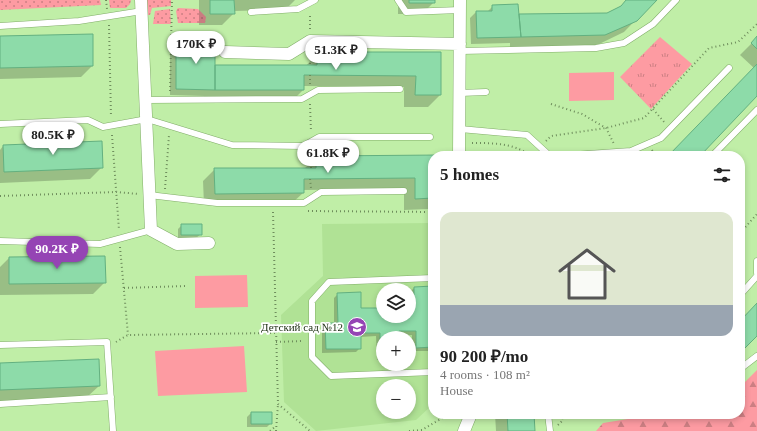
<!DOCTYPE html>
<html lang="en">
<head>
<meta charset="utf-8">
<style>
	:root { --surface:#fff; --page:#f6f6f6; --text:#222; --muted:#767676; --line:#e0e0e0; --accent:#9544b4 }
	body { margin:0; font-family:Georgia,serif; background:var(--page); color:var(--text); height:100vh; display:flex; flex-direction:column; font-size:15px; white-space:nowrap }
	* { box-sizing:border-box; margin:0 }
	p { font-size:13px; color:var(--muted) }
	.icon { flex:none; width:22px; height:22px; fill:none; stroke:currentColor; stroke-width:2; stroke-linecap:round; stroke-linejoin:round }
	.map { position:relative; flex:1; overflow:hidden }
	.drawer { position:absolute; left:428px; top:151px; width:317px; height:268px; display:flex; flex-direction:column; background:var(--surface); border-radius:16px; box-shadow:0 2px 6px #0003 }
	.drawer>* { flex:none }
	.fabs { position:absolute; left:376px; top:283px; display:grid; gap:8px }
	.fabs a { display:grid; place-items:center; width:40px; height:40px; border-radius:50%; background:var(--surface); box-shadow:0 2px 6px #0003; font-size:20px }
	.price { position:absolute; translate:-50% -34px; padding:0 9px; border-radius:14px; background:#fff; color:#222; font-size:13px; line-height:26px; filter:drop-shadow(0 1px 2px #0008) }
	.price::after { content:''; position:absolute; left:50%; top:24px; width:12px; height:9px; margin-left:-6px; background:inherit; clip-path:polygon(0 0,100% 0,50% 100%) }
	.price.active { background:var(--accent); color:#fff }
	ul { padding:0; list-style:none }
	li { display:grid; align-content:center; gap:8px; height:212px; padding:0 12px }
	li+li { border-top:1px solid var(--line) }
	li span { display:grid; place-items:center; height:124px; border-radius:12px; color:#555 }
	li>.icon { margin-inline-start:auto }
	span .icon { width:72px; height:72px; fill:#fffc; stroke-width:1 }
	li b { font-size:17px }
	h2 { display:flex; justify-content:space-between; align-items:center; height:48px; padding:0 12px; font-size:17px }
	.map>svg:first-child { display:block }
</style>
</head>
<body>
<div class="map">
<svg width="757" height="431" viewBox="0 0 757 431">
	<defs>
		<pattern id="grass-dots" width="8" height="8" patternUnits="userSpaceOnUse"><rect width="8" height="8" fill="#fd9ba2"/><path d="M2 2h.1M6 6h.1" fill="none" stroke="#cc7f83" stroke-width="1.8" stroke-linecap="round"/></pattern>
		<pattern id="forest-firs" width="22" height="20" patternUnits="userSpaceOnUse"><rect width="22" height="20" fill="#fd9ba2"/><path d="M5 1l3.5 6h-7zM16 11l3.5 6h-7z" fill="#cc7f83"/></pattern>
		<pattern id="park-tufts" width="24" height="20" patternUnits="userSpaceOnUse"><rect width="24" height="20" fill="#fd9ba2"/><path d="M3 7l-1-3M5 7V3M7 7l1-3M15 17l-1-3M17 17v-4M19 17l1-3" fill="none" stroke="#cc7f83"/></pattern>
	</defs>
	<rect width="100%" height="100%" fill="#c0eea7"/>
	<path fill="#b0e295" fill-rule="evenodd" d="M433 223V404L416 420 316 431 284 402 281 315 323 276 322 224ZM383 290H409V316H383ZM383 338H409V364H383ZM383 386H409V412H383Z"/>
	<path fill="url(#grass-dots)" d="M0 0H100L101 5 0 10Z
		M109 0H131L130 4 126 8H110Z
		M146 0H171V6L152 8 150 15H146Z
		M178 8 198 9 206 17 205 23H178L176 11Z
		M170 9 171 24H153L155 11Z"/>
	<path fill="url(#forest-firs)" d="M757 370V431H596L603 423 659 414H740V387Z"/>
	<path fill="url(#park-tufts)" d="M660 37 692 64 651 109 620 77Z"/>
	<path fill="#fd9ba2" d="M614 72V100L569 101V73Z
		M247 275 248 307 195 308V276Z
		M244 346 247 392 158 396 155 351Z"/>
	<path fill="#0003" d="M199 0H295L285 10 233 11 234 13 222 25H199Z
		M398 0H434V2L422 14H398Z
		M627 0H655L624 32 593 47 510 48V43L471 44 470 18 476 12H487L493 6 519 16 607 14 620 8Z
		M0 37 92 66 81 77 0 79Z
		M757 38V95L698 156H669L754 68 740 55Z
		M176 41 214 66H306L317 53H440V95L428 107H404V87L303 86V90L292 101H204V96L170 95V47Z
		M3 146 102 167 90 179 0 183V150Z
		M433 156V204L428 209 404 210V189L303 190V193L291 204 204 205 203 181 215 169 305 168 317 157 439 156Z
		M182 225 201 234 196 238H178V229Z
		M9 258 105 282 93 294 0 295V267Z
		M433 287V351H412V335H398V338H383V360H377L376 336 360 337V348L356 352 322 353V328L326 324H334V298L338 294 360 309H383V316H409L410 292 414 288Z
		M0 364 99 386 87 397 0 401Z
		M251 413 271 423 267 427H247V417Z
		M495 414H533L534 431H496Z"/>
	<path fill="#8ddba9" stroke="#63b080" d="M210 0H234L235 14H210Z
		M409 0H435V3H409Z
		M626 0H657L637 21 605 35 521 37 519 14 607 13 621 6Z
		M518 4 521 37 477 38 476 11H492V5Z
		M93 34V66L0 68V36Z
		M757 36V49L751 43Z
		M176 40H215V90L176 89Z
		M317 52H441V95H415L416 76 304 75V90H215V65H317Z
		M757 64V96L700 156H668Z
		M102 141 103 168 4 172 3 145Z
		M440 155 433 156V198L415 199V178L304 179V193L215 194 214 168H316V156Z
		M181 224H202V235H181Z
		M105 256 106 283 9 284V257Z
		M433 286V347L416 348V331H399V338H383V356H380V333H361V349H326L325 323H338L337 293 361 292V308H383V316H409V308H414V287Z
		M757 303V336L740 353V321Z
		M99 359 100 386 0 390V363Z
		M251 412H272V424H251Z
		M507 414H534L535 431H508Z"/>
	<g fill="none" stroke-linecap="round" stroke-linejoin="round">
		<g stroke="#81ad69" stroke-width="7">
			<path id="service" d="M398 0 406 12 460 10
				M251 12 298 9 315 0
				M0 26 79 21 142 11
				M460 51 596 48 624 43 653 24 676 0
				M460 93 486 92
				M146 100 302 99 318 90 400 89
				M0 124 88 120 103 127 147 119 232 145 303 146 319 137H430
				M460 129 527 135 550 156
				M559 156 631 151 661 138 729 68
				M712 156 757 110
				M149 195 217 203H304L321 192 404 191
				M0 241 100 244 151 230
				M757 261V273
				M433 278 329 282 312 301V357L331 376 433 372
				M740 295 757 276
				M0 345 107 342 113 431
				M740 369 757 356
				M0 404 111 397
				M548 414 550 431"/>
		</g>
		<g stroke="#81ad69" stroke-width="13">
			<path id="minor" d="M141 0 151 230 177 244 209 243
				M225 52 289 54 310 41 460 44
				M459 156 460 0
				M464 431 471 414"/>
		</g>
		<path stroke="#6e8d5c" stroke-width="2" stroke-dasharray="1 3" stroke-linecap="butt" d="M106 0 107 9
			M109 25 111 117
			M310 29V13
			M310 55V65
			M310 75V84
			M170 91 172 0
			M310 104 311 132
			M551 104 582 114 606 128 614 144
			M653 109 664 122
			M112 135 119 230
			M546 141 551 136 606 128 644 118 709 48 738 42 757 24
			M472 143C493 143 514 143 531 156
			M652 150 655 156
			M311 168V150
			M310 179 311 188
			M165 189 169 135
			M0 196 116 192 139 194
			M308 211 433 212
			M273 212 278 404 310 431
			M740 233 757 214
			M120 247 128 335
			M124 288 187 286
			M116 342 128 335 275 333
			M276 342 303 341
			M558 425 563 420 562 414
			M270 431 276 426
			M276 431 278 404
			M409 431 422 430 449 414"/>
		<use href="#service" stroke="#fff" stroke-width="6"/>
		<use href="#minor" stroke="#fff" stroke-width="12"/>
	</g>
	<defs>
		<g id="school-disc" transform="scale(1)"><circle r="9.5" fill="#9544b4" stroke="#fff"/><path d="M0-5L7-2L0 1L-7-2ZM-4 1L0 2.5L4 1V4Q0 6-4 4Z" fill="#fff"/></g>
	</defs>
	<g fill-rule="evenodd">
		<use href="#school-disc" x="357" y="327"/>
	</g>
	<g text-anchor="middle" stroke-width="3.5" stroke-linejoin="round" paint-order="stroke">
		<g font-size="11" fill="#203216" stroke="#fff" text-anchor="end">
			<text x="343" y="331">Детский сад №12</text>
		</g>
	</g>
</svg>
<div class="fabs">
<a><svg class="icon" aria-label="layers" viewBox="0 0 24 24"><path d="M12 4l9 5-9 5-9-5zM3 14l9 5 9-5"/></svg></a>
<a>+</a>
<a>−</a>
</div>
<b class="price" style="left:196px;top:65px">170K ₽</b>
<b class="price" style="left:336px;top:71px">51.3K ₽</b>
<b class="price" style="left:53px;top:156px">80.5K ₽</b>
<b class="price" style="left:328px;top:174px">61.8K ₽</b>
<b class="price active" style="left:57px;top:270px">90.2K ₽</b>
<section class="drawer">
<h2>5 homes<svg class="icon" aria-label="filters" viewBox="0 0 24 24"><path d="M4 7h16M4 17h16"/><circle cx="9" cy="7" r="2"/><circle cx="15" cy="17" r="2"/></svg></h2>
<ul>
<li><span style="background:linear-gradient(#dfe7d0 75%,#9aa5b1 0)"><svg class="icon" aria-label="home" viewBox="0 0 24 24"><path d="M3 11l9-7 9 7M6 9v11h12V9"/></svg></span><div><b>90 200 ₽/mo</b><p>4 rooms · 108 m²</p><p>House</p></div></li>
</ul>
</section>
</div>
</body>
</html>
